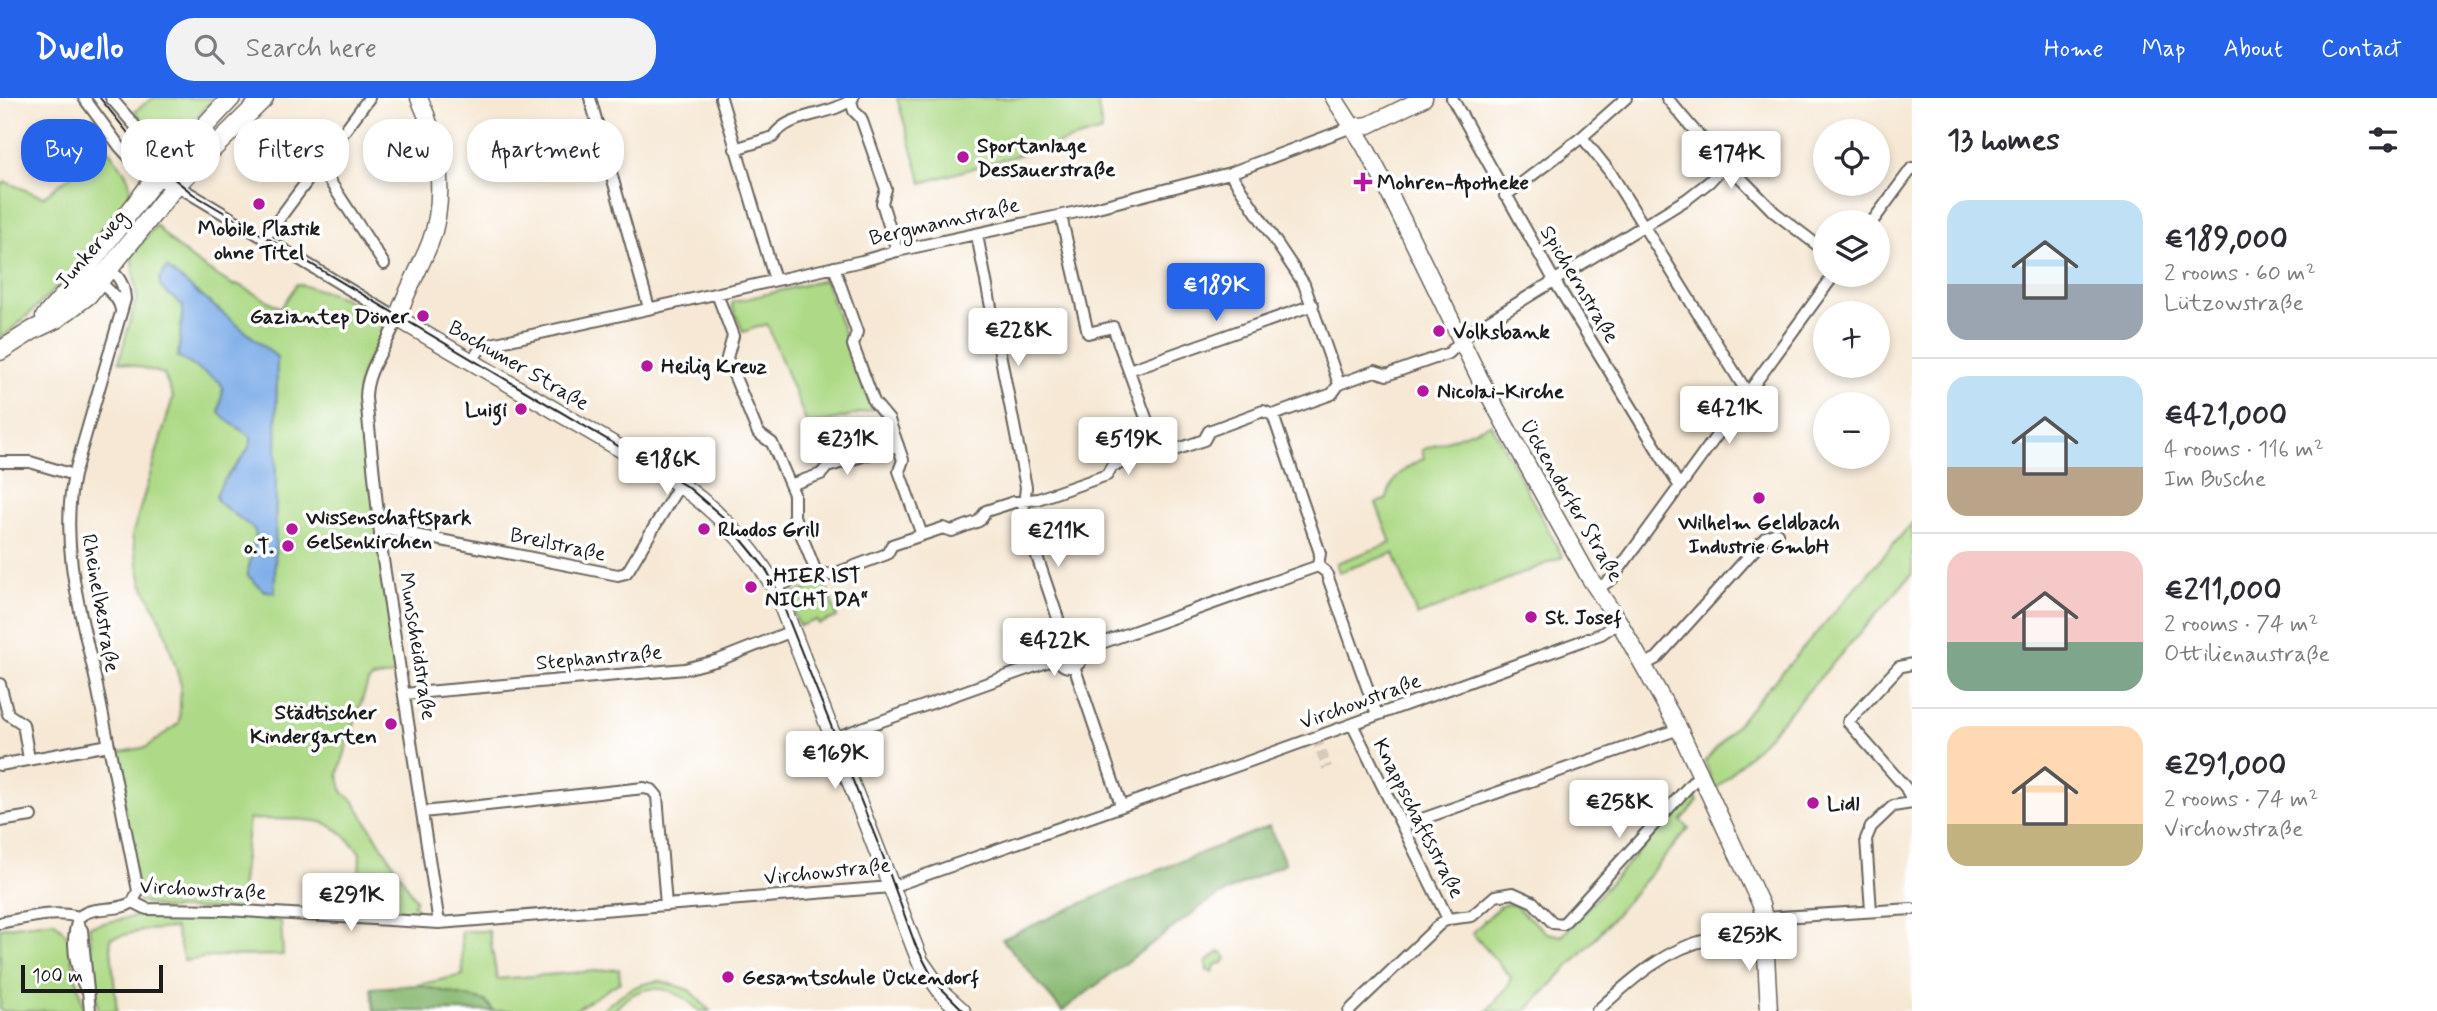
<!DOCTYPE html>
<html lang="en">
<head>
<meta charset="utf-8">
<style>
	:root { --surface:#fff; --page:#f2f2f3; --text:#2b2b33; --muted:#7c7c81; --line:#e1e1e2; --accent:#2563eb }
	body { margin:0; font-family:Mynerve,sans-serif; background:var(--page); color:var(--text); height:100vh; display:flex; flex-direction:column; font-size:26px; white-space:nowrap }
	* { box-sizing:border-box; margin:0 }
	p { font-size:23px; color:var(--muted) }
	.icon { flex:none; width:38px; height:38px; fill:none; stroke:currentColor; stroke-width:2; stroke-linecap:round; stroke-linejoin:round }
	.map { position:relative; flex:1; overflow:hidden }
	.side { display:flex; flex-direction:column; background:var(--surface); width:525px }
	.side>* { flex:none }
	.top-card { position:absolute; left:21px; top:21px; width:665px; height:63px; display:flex; gap:14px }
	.buttons { position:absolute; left:1813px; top:21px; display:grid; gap:14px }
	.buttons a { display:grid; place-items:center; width:77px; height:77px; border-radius:50%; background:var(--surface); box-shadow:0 4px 10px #0003; font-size:35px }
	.scale { position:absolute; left:21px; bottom:18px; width:142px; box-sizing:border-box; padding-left:7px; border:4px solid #1c1c1c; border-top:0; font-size:19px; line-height:24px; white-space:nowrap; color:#1c1c1c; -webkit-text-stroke:5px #fff; paint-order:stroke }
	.price { position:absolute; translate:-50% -60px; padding:0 16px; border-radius:7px; background:#fff; color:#222; font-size:23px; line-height:46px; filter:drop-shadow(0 2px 4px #0008) }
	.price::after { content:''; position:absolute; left:50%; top:42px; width:21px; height:16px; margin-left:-10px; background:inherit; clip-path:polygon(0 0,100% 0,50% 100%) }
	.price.active { background:var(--accent); color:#fff }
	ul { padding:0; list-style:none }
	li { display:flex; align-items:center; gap:21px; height:175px; padding:0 35px }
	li+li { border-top:2px solid var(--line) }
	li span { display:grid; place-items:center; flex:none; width:196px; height:140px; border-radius:21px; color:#555 }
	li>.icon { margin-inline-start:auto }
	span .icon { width:84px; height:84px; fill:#fffc; stroke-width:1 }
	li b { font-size:30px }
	h2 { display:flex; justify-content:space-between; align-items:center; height:84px; padding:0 35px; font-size:30px }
	.chip { padding:0 24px; border-radius:28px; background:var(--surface); box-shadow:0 4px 10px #0003; font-size:24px; line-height:63px }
	.chip.active { background:var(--accent); color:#fff }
	header { display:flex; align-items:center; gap:42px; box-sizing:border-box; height:98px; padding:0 35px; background:var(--accent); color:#fff }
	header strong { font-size:33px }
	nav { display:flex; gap:38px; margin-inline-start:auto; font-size:24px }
	.search { width:490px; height:63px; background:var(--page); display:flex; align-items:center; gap:18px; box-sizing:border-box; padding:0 24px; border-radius:28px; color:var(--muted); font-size:26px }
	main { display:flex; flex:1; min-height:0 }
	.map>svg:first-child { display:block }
</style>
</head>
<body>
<header>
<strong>Dwello</strong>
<div class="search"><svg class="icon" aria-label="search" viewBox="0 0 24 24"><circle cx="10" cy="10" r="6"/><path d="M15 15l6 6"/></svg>Search here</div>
<nav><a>Home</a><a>Map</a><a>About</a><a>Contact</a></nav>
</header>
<main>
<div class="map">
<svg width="1912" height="913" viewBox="0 0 1912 913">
	<rect width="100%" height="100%" fill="#fff"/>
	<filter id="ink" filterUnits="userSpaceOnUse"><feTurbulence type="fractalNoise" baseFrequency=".0143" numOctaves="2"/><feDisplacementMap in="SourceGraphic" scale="14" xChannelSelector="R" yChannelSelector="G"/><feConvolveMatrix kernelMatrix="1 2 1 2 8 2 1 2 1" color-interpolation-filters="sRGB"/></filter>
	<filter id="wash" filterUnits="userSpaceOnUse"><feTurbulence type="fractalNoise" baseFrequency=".00686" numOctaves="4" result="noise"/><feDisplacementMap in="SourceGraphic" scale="28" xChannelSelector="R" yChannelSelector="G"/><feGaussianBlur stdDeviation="1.57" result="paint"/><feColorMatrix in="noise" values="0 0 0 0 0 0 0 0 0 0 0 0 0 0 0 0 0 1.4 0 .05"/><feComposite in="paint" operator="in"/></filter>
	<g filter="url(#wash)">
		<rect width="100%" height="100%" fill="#f6e8d4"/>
		<path fill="#aeda87" stroke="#657b52" stroke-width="2" d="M153 0H215L177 38C159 52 145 26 135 13Z
			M897 0H1097L1102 33 922 85Z
			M107 50C120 68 136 80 128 103 89 153 51 201 0 241V87L6 84 43 99Z
			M156 127C177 153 206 172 235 188L237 186 281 210 297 186C329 194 367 204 386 233 374 252 360 270 358 293L399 576 373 580 368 584 338 676 343 695 353 702 416 802 413 806 420 814 358 809 360 755C351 743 340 732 327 726 311 719 268 722 249 721L239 811H164L139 803 116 655 147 649 179 625 181 587 163 527 142 485 132 438 173 299 164 276 119 263 137 199 131 158Z
			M825 182 872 312 808 328 767 226 743 234 732 208 733 204Z
			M1491 326 1563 459 1417 518 1394 455 1339 474 1336 465 1391 445 1376 405 1387 401C1391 379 1405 370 1424 360L1422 352Z
			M1912 425V476L1772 634 1715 692 1705 663Z
			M825 485 837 519 819 526 817 522 799 528 787 498Z
			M1691 696 1698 703 1681 723 1689 730 1594 842 1526 913H1488L1508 888 1511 879 1472 835 1499 809 1506 806 1514 807 1547 835 1562 838Z
			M141 817 221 818 281 823 283 857 219 858 184 863 175 830 147 832 110 840 117 913H98L89 828Z
			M54 823 67 837 84 913H0V830Z
			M461 833H489L497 881 619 871 620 884 573 913H494L485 903 417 887 463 877Z
			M1219 854 1223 855 1226 860 1223 865 1215 867 1213 874 1207 873 1206 864Z
			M661 883 689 892 710 913H699C673 885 639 882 614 913H601C620 896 635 885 661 883Z"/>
		<path fill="#8aba74" stroke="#536b48" stroke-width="2" d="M1269 728 1285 765 1210 802 1062 913 1002 841 1136 781Z
			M417 887 485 903 494 913H374L371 890Z"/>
		<path fill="#7faee9" stroke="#4e6582" stroke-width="2" d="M167 170 277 259 275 495 263 492 247 477 256 437 254 431 218 404 216 398C221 378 253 356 251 339L225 321 219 314 223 290 220 284 178 259 183 208C171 195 148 192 167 170Z"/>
	</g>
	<g filter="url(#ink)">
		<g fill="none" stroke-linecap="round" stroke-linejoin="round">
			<path stroke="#d5c9b8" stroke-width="10" stroke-dasharray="10 5" stroke-linecap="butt" d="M1316 639 1327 670"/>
			<g stroke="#68635c" stroke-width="14">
				<path id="street" d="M84 0 120 49 139 70 154 82 176 87 397 220C388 248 366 270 366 300L382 455 439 825
					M111 0 168 66 176 87
					M590 0 649 210
					M721 0 775 182
					M850 0 854 13 861 20 886 91 882 105 897 153
					M1452 0 1554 182 1680 389
					M1667 0 1693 31 1774 114 1825 153
					M1582 39 1610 74 1748 296
					M735 51 773 39C790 13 830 20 853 0
					M316 72 329 82 384 166
					M1230 75 1304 186 1339 286
					M1505 98 1582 39 1626 0
					M1061 118 1088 235 1113 229 1158 353
					M1872 124 1912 70
					M977 137 1026 389 1023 417 1066 544
					M264 141 369 0
					M834 169 857 234 853 247 855 253 874 304 889 322 903 362 899 373 922 437
					M107 170C119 177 124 186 125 201L74 377C59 449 82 519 97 588 111 657 125 725 138 793L133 804
					M97 178C104 192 118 195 121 212
					M717 196 733 238 727 260 758 335 772 345 794 396V418L816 474
					M471 264 480 251 487 247 862 163 897 153 1086 112 1230 75 1352 29
					M1129 272 1313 207
					M1273 317 1320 455 1318 468 1326 474 1377 617
					M0 364H30L74 377
					M790 387 821 376 827 369 898 347
					M380 430 618 477 626 475 629 471 680 386
					M774 489 817 474 831 477 887 456 892 447 943 430 952 433 979 423 986 413 1014 404 1038 401 1107 377 1112 368 1158 353 1169 354 1204 342 1209 333 1263 313 1273 317 1332 296 1339 286 1375 273 1387 277 1449 255 1469 235 1687 101 1709 84 1726 66
					M1597 491 1612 481 1834 177
					M1057 556a13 13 0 1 1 26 0a13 13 0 1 1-26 0Z
					M1082 552 1318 468
					M1912 566 1899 569 1848 624 1906 690 1912 704
					M1644 567 1657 560 1766 439 1777 435
					M1074 568 1121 707
					M0 586 8 616 23 626 29 661
					M404 596 685 571 719 562 792 533
					M834 640 1058 560
					M0 667 109 647
					M423 714 644 690 652 692 657 698 666 807
					M0 723 31 718
					M1402 728 1679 631
					M133 804 147 811 227 812 439 825 891 789 1239 667 1601 536 1619 524
					M1871 813 1866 741 1871 729 1893 708 1912 705
					M79 819C95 806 116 815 133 804
					M1764 820 1912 811
					M1448 821 1472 818 1495 798 1513 795 1533 804 1553 825 1563 826 1701 675
					M78 822C70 844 75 868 85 890
					M0 825C26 820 53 812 79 819
					M77 825 82 832 90 913
					M1349 913 1441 825 1448 821 1352 626
					M1597 913C1630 883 1665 850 1711 841 1728 837 1747 837 1765 835"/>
			</g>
			<g stroke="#68635c" stroke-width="19">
				<path id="secondary" d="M419 0C439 42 447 100 430 145 420 170 406 194 397 220L672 381C715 410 751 447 776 492L920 863 943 896 962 913
					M1334 0 1364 47 1385 86 1479 279 1555 418 1589 479 1619 524 1679 631 1761 807 1764 820 1769 913
					M1352 29 1369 27 1424 0"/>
			</g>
			<g stroke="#68635c" stroke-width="21">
				<path id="primary" d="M45 219 76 184 154 82 231 0
					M0 253 33 232 56 221 88 197 176 87 264 0"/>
			</g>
			<use href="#street" stroke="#fff" stroke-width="10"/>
			<use href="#secondary" stroke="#fff" stroke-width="16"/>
			<use href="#primary" stroke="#fff" stroke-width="18"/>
			<path stroke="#1c1c1c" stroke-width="2" d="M100 0 148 60 193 96 689 390 724 420 765 470 774 485 883 758 915 846 935 884 964 913"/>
		</g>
	</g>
	<g fill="#b5179e" stroke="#fff" stroke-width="2.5">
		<circle cx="963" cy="59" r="7"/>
		<path d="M1359.5 73.5h7v7h7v7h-7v7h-7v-7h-7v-7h7z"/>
		<circle cx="259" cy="106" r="7"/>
		<circle cx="423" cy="218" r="7"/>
		<circle cx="1439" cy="233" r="7"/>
		<circle cx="647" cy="268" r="7"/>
		<circle cx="1423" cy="293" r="7"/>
		<circle cx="521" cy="311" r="7"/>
		<circle cx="1759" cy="400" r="7"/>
		<circle cx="292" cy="431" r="7"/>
		<circle cx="704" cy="431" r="7"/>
		<circle cx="288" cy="448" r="7"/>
		<circle cx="751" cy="489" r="7"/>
		<circle cx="1531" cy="519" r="7"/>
		<circle cx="391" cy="626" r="7"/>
		<circle cx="1813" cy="705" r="7"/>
		<circle cx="728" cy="879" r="7"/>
	</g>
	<g text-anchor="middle" stroke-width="7" stroke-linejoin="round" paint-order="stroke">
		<g font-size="21" font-weight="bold" fill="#1c1c1c" stroke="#fff" text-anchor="start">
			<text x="977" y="54">Sportanlage<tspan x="977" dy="24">Dessauerstraße</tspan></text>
			<text x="1377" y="91">Mohren-Apotheke</text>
			<text x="259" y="137" text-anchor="middle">Mobile Plastik<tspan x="259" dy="24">ohne Titel</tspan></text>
			<text x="409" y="225" text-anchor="end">Gaziantep Döner</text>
			<text x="1453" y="240">Volksbank</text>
			<text x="661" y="275">Heilig Kreuz</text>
			<text x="1437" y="300">Nicolai-Kirche</text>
			<text x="507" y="318" text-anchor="end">Luigi</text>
			<text x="306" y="426">Wissenschaftspark<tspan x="306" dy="24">Gelsenkirchen</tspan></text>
			<text x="1759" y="431" text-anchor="middle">Wilhelm Geldbach<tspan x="1759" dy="24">Industrie GmbH</tspan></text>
			<text x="718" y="438">Rhodos Grill</text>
			<text x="274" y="455" text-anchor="end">o.T.</text>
			<text x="765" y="484">„HIER IST<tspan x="765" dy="24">NICHT DA“</tspan></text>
			<text x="1545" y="526">St. Josef</text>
			<text x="377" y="621" text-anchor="end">Städtischer<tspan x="377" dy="24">Kindergarten</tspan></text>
			<text x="1827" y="712">Lidl</text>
			<text x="742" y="886">Gesamtschule Ückendorf</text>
		</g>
		<g font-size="21" fill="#1c1c1c" stroke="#fff">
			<text transform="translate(944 123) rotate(-13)" y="7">Bergmannstraße</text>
			<text transform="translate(91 151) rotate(-49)" y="7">Junkerweg</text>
			<text transform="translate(1580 186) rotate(59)" y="7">Spichernstraße</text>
			<text transform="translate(519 267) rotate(30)" y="7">Bochumer Straße</text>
			<text transform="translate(1572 402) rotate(60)" y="7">Ückendorfer Straße</text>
			<text transform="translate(558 446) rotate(12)" y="7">Breilstraße</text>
			<text transform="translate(101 505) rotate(80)" y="7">Rheinelbestraße</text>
			<text transform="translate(418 548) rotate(81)" y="7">Munscheidstraße</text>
			<text transform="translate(599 559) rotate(-5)" y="7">Stephanstraße</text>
			<text transform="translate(1360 603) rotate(-20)" y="7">Virchowstraße</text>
			<text transform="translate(1419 720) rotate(63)" y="7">Knappschaftsstraße</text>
			<text transform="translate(827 773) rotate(-6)" y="7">Virchowstraße</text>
			<text transform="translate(203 791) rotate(3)" y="7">Virchowstraße</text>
		</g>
	</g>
</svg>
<div class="buttons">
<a><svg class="icon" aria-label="locate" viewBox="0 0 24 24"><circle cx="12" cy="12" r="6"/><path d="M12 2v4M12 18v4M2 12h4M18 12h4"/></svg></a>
<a><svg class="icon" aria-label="layers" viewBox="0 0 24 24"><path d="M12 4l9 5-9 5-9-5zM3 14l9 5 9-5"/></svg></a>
<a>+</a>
<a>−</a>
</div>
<div class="scale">100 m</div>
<b class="price" style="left:1731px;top:93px">€174K</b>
<b class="price active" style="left:1216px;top:225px">€189K</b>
<b class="price" style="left:1018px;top:270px">€228K</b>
<b class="price" style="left:1729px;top:348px">€421K</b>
<b class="price" style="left:847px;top:379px">€231K</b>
<b class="price" style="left:1128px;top:379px">€519K</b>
<b class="price" style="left:667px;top:399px">€186K</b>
<b class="price" style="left:1058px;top:471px">€211K</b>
<b class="price" style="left:1054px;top:580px">€422K</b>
<b class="price" style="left:835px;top:693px">€169K</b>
<b class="price" style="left:1619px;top:742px">€258K</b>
<b class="price" style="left:351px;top:835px">€291K</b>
<b class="price" style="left:1749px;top:875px">€253K</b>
<div class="top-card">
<a class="chip active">Buy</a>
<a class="chip">Rent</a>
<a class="chip">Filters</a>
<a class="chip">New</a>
<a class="chip">Apartment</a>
</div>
</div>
<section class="side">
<h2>13 homes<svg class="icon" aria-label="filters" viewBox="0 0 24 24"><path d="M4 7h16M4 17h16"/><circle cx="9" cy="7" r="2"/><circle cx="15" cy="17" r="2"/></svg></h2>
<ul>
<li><span style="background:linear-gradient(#bfe0f5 60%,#9aa5b1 0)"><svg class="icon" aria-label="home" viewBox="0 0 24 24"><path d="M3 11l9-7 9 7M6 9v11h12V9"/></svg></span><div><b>€189,000</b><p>2 rooms · 60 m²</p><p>Lützowstraße</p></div></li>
<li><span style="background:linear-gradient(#bfe0f5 65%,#b9a48a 0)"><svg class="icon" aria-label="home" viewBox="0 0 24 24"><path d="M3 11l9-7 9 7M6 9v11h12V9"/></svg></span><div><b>€421,000</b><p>4 rooms · 116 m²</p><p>Im Busche</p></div></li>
<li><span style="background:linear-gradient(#f6c9c9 65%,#7fa58c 0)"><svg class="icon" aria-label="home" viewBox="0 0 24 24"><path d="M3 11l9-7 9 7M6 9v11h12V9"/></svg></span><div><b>€211,000</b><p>2 rooms · 74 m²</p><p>Ottilienaustraße</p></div></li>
<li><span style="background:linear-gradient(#ffd9b3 70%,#c2b280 0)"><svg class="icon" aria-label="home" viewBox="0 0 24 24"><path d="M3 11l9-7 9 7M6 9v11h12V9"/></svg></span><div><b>€291,000</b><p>2 rooms · 74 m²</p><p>Virchowstraße</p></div></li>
</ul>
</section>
</main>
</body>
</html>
